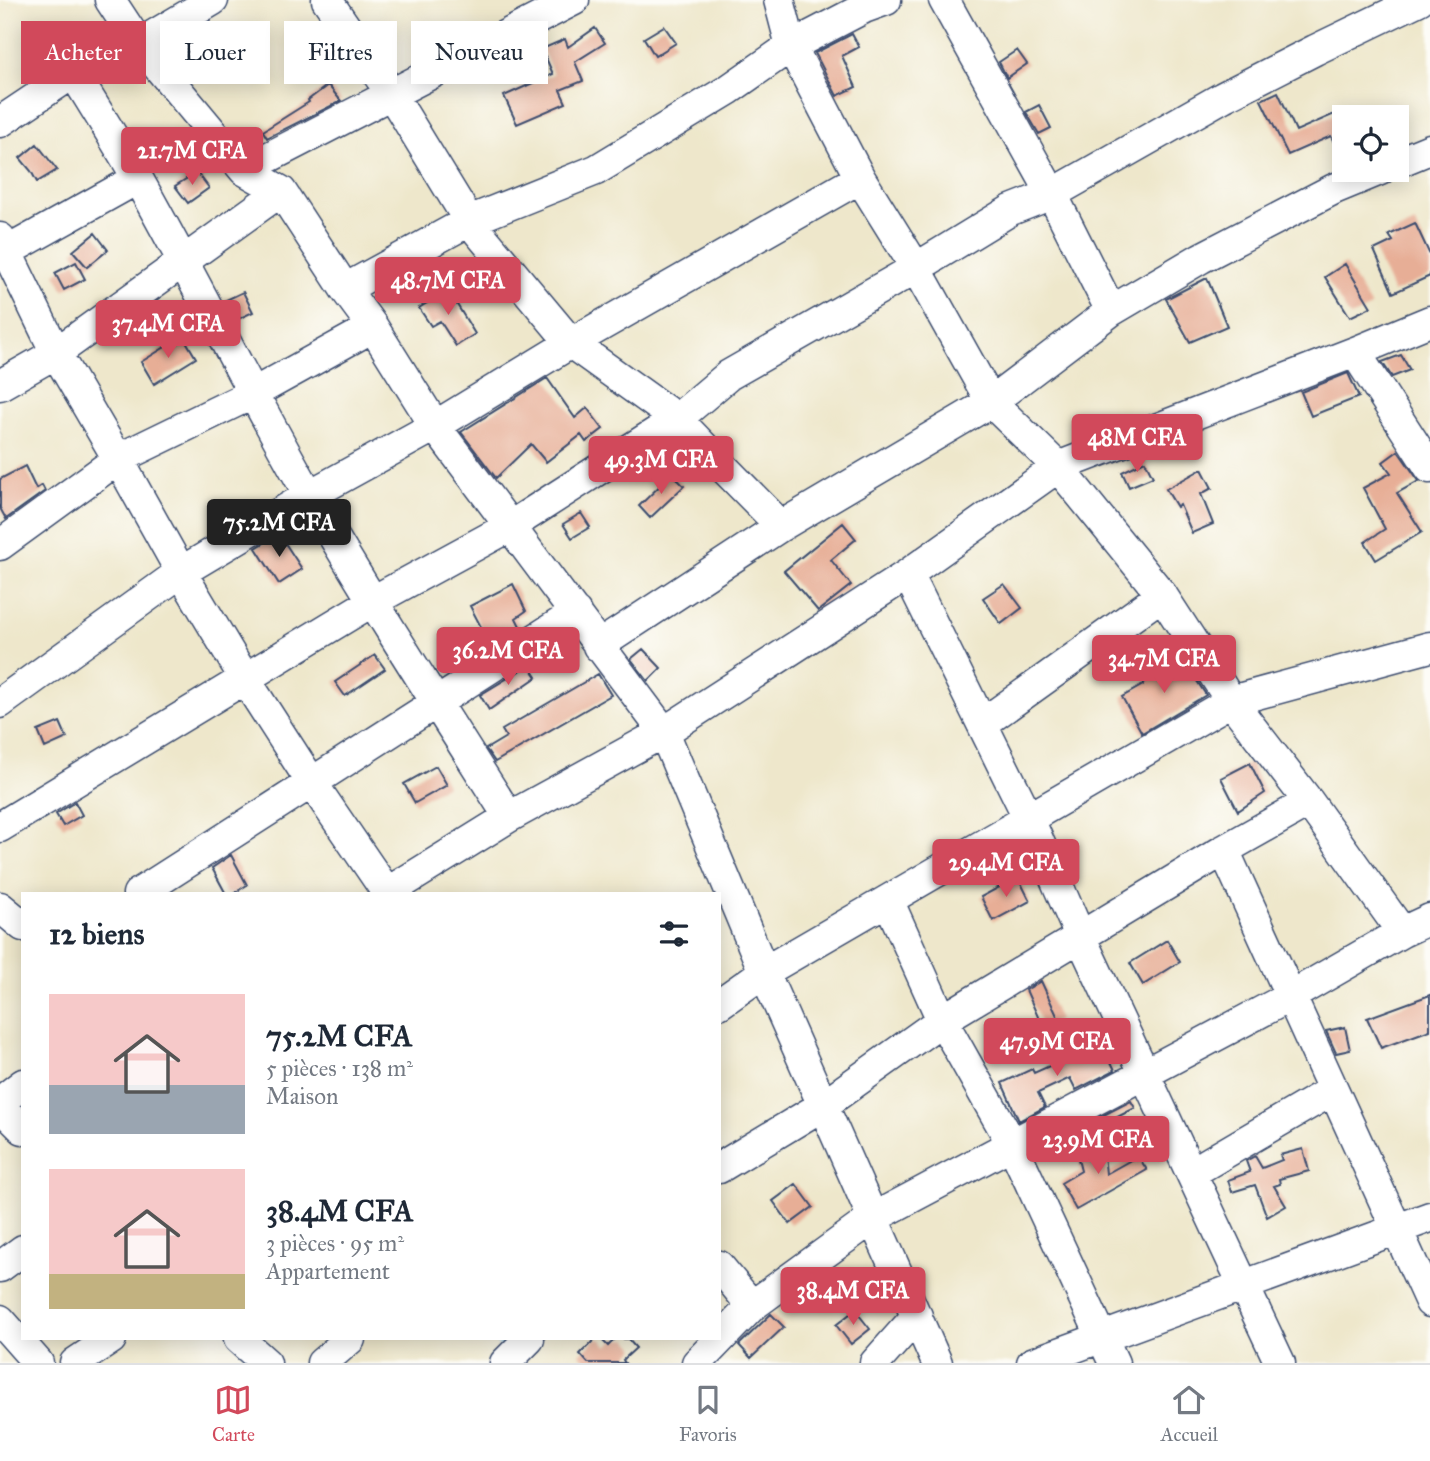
<!DOCTYPE html>
<html lang="fr">
<head>
<meta charset="utf-8">
<style>
	:root { --surface:#fff; --page:#f6f6f7; --text:#1f2937; --muted:#747a83; --line:#e0e1e3; --accent:#d1495b }
	body { margin:0; font-family:"IM FELL Great Primer",serif; background:var(--page); color:var(--text); height:100vh; display:flex; flex-direction:column; font-size:26px; white-space:nowrap }
	* { box-sizing:border-box; margin:0 }
	p { font-size:23px; color:var(--muted) }
	.icon { flex:none; width:38px; height:38px; fill:none; stroke:currentColor; stroke-width:2; stroke-linecap:round; stroke-linejoin:round }
	.map { position:relative; flex:1; overflow:hidden }
	.drawer { position:absolute; left:21px; top:892px; width:700px; height:448px; display:flex; flex-direction:column; background:var(--surface); border-radius:0px; box-shadow:0 4px 18px #0003 }
	.drawer>* { flex:none }
	.banner { position:absolute; left:21px; top:21px; width:700px; height:63px; display:flex; gap:14px }
	.buttons { position:absolute; left:1332px; top:105px; display:grid; gap:14px }
	.buttons a { display:grid; place-items:center; width:77px; height:77px; border-radius:0px; background:var(--surface); box-shadow:0 4px 18px #0003; font-size:35px }
	.price { position:absolute; translate:-50% -60px; padding:0 16px; border-radius:7px; background:var(--accent); color:#fff; font-size:23px; line-height:46px; filter:drop-shadow(0 2px 4px #0008) }
	.price::after { content:''; position:absolute; left:50%; top:42px; width:21px; height:16px; margin-left:-10px; background:inherit; clip-path:polygon(0 0,100% 0,50% 100%) }
	.price.active { background:#222; color:#fff }
	ul { padding:0; list-style:none }
	li { display:flex; align-items:center; gap:21px; height:175px; padding:0 28px }
	li span { display:grid; place-items:center; flex:none; width:196px; height:140px; border-radius:0px; color:#555 }
	li>.icon { margin-inline-start:auto }
	span .icon { width:84px; height:84px; fill:#fffc; stroke-width:1 }
	li b { font-size:30px }
	h2 { display:flex; justify-content:space-between; align-items:center; height:84px; padding:0 28px; font-size:30px }
	.pill { padding:0 24px; border-radius:0px; background:var(--surface); box-shadow:0 4px 18px #0003; font-size:24px; line-height:63px }
	.pill.active { background:var(--accent); color:#fff }
	.menu { display:flex; justify-content:space-around; align-items:center; height:98px; border-top:2px solid var(--line); background:var(--surface); font-size:19px; color:var(--muted) }
	.menu a { display:grid; justify-items:center; gap:4px }
	.menu .active { color:var(--accent) }
	.map>svg:first-child { display:block }
</style>
</head>
<body>
<div class="map">
<svg width="1430" height="1363" viewBox="0 0 1430 1363">
	<rect width="100%" height="100%" fill="#fdfcf7"/>
	<filter id="ink" filterUnits="userSpaceOnUse"><feTurbulence type="fractalNoise" baseFrequency=".0143" numOctaves="2"/><feDisplacementMap in="SourceGraphic" scale="14" xChannelSelector="R" yChannelSelector="G"/><feConvolveMatrix kernelMatrix="1 2 1 2 8 2 1 2 1" color-interpolation-filters="sRGB"/></filter>
	<filter id="wash" filterUnits="userSpaceOnUse"><feTurbulence type="fractalNoise" baseFrequency=".00686" numOctaves="4" result="noise"/><feDisplacementMap in="SourceGraphic" scale="28" xChannelSelector="R" yChannelSelector="G"/><feGaussianBlur stdDeviation="1.57" result="paint"/><feColorMatrix in="noise" values="0 0 0 0 0 0 0 0 0 0 0 0 0 0 0 0 0 1.4 0 .05"/><feComposite in="paint" operator="in"/></filter>
	<g filter="url(#wash)">
		<rect width="100%" height="100%" fill="#eee7cb"/>
		<g fill="none" stroke-linecap="round" stroke-linejoin="round">
			<path stroke="#6abde6" stroke-width="6" d="M496 1339 507 1350"/>
		</g>
		<g id="blocks">
			<path fill="#e7ae96" d="M664 26 676 43 655 56 644 38Z
				M595 28 605 43 575 62 583 81 560 90 566 103 517 124 504 96 553 74 542 49 565 39 568 47Z
				M219 34 228 49 212 59 202 44Z
				M852 34 859 47 842 56 856 87 837 96 815 53Z
				M1017 50 1027 64 1007 78 999 62Z
				M328 85 341 101 267 138 263 131 309 102 308 100Z
				M1278 92 1296 131 1339 112 1340 114 1344 112V163L1331 136 1288 155 1261 100Z
				M1039 105 1051 128 1039 134 1026 112Z
				M37 144 57 170 37 182 31 171 20 158Z
				M197 172 209 188 188 203 175 186Z
				M1415 223 1430 255V276L1393 293 1374 250 1393 241 1389 235Z
				M95 233 108 250 87 267 73 251Z
				M76 262 85 279 64 290 55 273Z
				M1345 264 1371 307 1350 317 1325 277Z
				M1207 278 1227 326 1190 342 1166 299Z
				M448 290 475 334 456 346 440 321 431 326 419 308Z
				M243 292 253 312 234 321 224 301Z
				M183 336 196 358 154 384 141 362Z
				M1401 355 1410 370 1392 377 1382 362Z
				M1348 373 1359 397 1311 416 1301 392Z
				M547 378 575 418 587 408 603 429 586 442 581 435 546 462 531 444 496 478 461 432Z
				M1398 451 1419 481 1397 493 1422 532 1376 560 1365 542 1385 529 1363 488 1391 473 1383 462Z
				M1145 461 1153 477 1129 487 1122 472Z
				M25 466 36 489 42 485 45 491 6 519 0 508V479Z
				M1202 469 1212 488 1201 494 1213 524 1192 533 1180 505 1177 507 1166 489Z
				M672 474 684 486 650 518 639 506Z
				M581 513 590 527 572 538 563 524Z
				M843 523 856 539 831 560 851 585 818 611 784 571Z
				M279 534 302 569 279 584 256 548Z
				M513 584 526 611 516 618 521 628 491 646 470 606Z
				M1004 584 1022 608 1001 624 983 598Z
				M643 649 661 668 648 681 631 659Z
				M375 655 385 669 345 696 335 682Z
				M1180 655 1206 695 1142 733 1122 697 1143 685V683Z
				M529 665 537 677 489 710 480 695Z
				M598 674 611 695 495 762 486 749 506 737 502 730Z
				M60 722 67 738 45 748 38 731Z
				M1250 763 1265 793 1238 811 1221 778Z
				M436 766 447 785 415 803 404 784Z
				M75 802 82 815 63 826 56 814Z
				M231 855 247 885 233 894H226L212 868Z
				M1018 877 1030 901 993 921 981 897Z
				M1167 940 1180 962 1143 985 1130 963Z
				M1041 981 1059 1020 1043 1028 1026 990Z
				M1430 995V1030L1381 1048 1367 1018Z
				M1345 1027 1350 1050 1336 1053 1326 1031Z
				M1105 1041 1112 1057 1109 1058 1115 1070 1076 1090 1070 1078 1038 1093 1045 1107 1019 1121 1002 1083 1032 1069 1034 1073Z
				M1131 1101 1135 1108 1096 1128 1092 1121Z
				M1103 1144 1106 1174 1138 1156 1147 1170 1076 1210 1061 1183 1081 1171 1076 1151Z
				M1303 1149 1309 1171 1279 1179 1280 1184 1274 1186 1286 1206 1267 1217 1255 1185 1232 1192 1228 1180 1250 1172 1246 1161 1255 1156 1262 1168 1282 1160 1280 1155Z
				M796 1184 813 1207 790 1224 773 1201Z
				M855 1310 870 1329 851 1344 836 1325Z
				M771 1314 784 1327 751 1358 739 1345Z
				M595 1339H601L608 1346 615 1339H628L636 1348 623 1360 625 1363H588L580 1354Z"/>
		</g>
	</g>
	<g filter="url(#ink)">
		<use href="#blocks" fill-opacity="0" stroke="#3b4b6e" stroke-width="2"/>
		<g fill="none" stroke-linecap="round" stroke-linejoin="round">
			<g stroke="#3b4b6e" stroke-width="33">
				<path id="minor" d="M110 0 139 44 244 170 281 191 345 289 373 327 435 426 664 732 764 972 937 1363
					M327 0 392 95 469 221 571 343 677 419 725 469 781 526
					M779 0 791 46 860 178 916 268 991 402 1058 467 1162 595 1231 701 1309 802 1402 932
					M944 0 1052 194 1111 311
					M73 72C95 108 118 144 139 181 197 284 249 390 308 493 372 603 441 710 509 817
					M0 122 100 55 139 44 213 0
					M1396 163 1430 149
					M244 170 574 0
					M0 238 56 353 118 459 181 572 245 679 312 783 388 894
					M6 252 137 179
					M345 289 469 221 596 170 728 90 791 46 864 8 886 0
					M1355 352 1430 468
					M0 385 56 353 281 191
					M0 545 118 459 252 394 373 327
					M908 574 1029 819 1080 936 1280 1363
					M598 646 781 526 991 402 1111 311 1201 258 1334 189 1380 170
					M0 703 181 572 310 495 435 426 571 343 860 178
					M982 724 1162 595
					M0 827 373 601 509 527 677 419 729 375 916 268 1011 210 1052 194 1223 97 1315 50 1419 0
					M1224 850 1430 1302
					M138 894 576 613
					M385 894 509 817 664 732 908 574 1058 467 1355 352 1430 321
					M888 900 942 1020 1012 1144 1114 1363
					M0 907 23 926
					M719 1004 764 972 1231 701 1430 647
					M0 1102 23 1084
					M0 1106 23 1129
					M719 1168 822 1106 942 1020 1224 850 1309 802
					M1191 1173 1333 1090
					M719 1266 752 1306
					M0 1267 23 1250
					M0 1320 38 1363
					M239 1339 266 1363
					M75 1363 111 1339
					M322 1363 350 1339
					M505 1363 529 1339
					M697 1363 752 1306 873 1218 1291 996 1402 932 1430 919
					M875 1363 917 1316
					M1032 1363 1430 1217"/>
			</g>
			<use href="#minor" stroke="#fff" stroke-width="30"/>
		</g>
	</g>
</svg>
<div class="buttons">
<a><svg class="icon" aria-label="locate" viewBox="0 0 24 24"><circle cx="12" cy="12" r="6"/><path d="M12 2v4M12 18v4M2 12h4M18 12h4"/></svg></a>
</div>
<b class="price" style="left:192px;top:187px">21.7M CFA</b>
<b class="price" style="left:448px;top:317px">48.7M CFA</b>
<b class="price" style="left:168px;top:360px">37.4M CFA</b>
<b class="price" style="left:1137px;top:474px">48M CFA</b>
<b class="price" style="left:661px;top:496px">49.3M CFA</b>
<b class="price active" style="left:279px;top:559px">75.2M CFA</b>
<b class="price" style="left:508px;top:687px">36.2M CFA</b>
<b class="price" style="left:1164px;top:695px">34.7M CFA</b>
<b class="price" style="left:1006px;top:899px">29.4M CFA</b>
<b class="price" style="left:1057px;top:1078px">47.9M CFA</b>
<b class="price" style="left:1098px;top:1176px">23.9M CFA</b>
<b class="price" style="left:853px;top:1327px">38.4M CFA</b>
<div class="banner">
<a class="pill active">Acheter</a>
<a class="pill">Louer</a>
<a class="pill">Filtres</a>
<a class="pill">Nouveau</a>
</div>
<section class="drawer">
<h2>12 biens<svg class="icon" aria-label="filters" viewBox="0 0 24 24"><path d="M4 7h16M4 17h16"/><circle cx="9" cy="7" r="2"/><circle cx="15" cy="17" r="2"/></svg></h2>
<ul>
<li><span style="background:linear-gradient(#f6c9c9 65%,#9aa5b1 0)"><svg class="icon" aria-label="home" viewBox="0 0 24 24"><path d="M3 11l9-7 9 7M6 9v11h12V9"/></svg></span><div><b>75.2M CFA</b><p>5 pièces · 138 m²</p><p>Maison</p></div></li>
<li><span style="background:linear-gradient(#f6c9c9 75%,#c2b280 0)"><svg class="icon" aria-label="home" viewBox="0 0 24 24"><path d="M3 11l9-7 9 7M6 9v11h12V9"/></svg></span><div><b>38.4M CFA</b><p>3 pièces · 95 m²</p><p>Appartement</p></div></li>
</ul>
</section>
</div>
<nav class="menu">
<a class="active"><svg class="icon" aria-label="map" viewBox="0 0 24 24"><path d="M3 6l6-2 6 2 6-2v14l-6 2-6-2-6 2zM9 4v14M15 6v14"/></svg>Carte</a>
<a><svg class="icon" aria-label="saved" viewBox="0 0 24 24"><path d="M7 4h10v16l-5-4-5 4z"/></svg>Favoris</a>
<a><svg class="icon" aria-label="home" viewBox="0 0 24 24"><path d="M3 11l9-7 9 7M6 9v11h12V9"/></svg>Accueil</a>
</nav>
</body>
</html>
